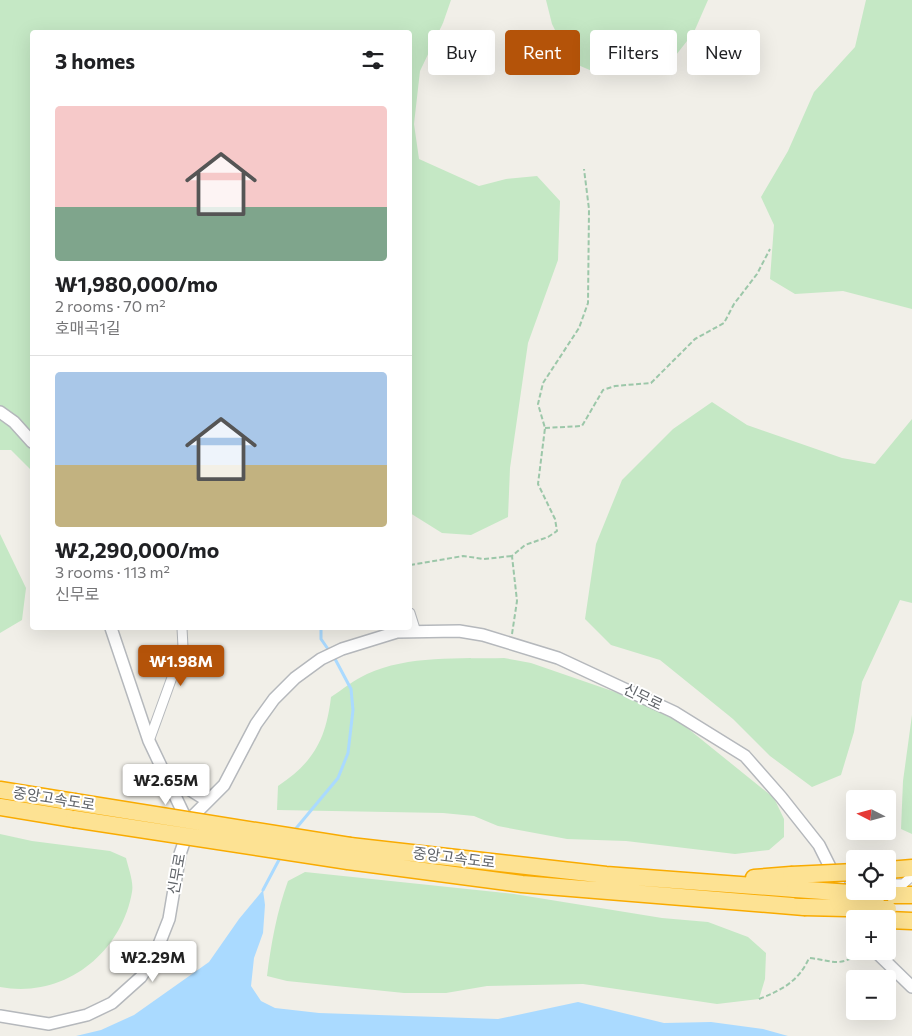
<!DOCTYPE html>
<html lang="en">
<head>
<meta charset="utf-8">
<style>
	:root { --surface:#fff; --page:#f6f6f6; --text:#202124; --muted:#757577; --line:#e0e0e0; --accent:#b45309 }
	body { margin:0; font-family:Commissioner,"Noto Sans KR",sans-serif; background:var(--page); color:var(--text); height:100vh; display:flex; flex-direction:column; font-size:19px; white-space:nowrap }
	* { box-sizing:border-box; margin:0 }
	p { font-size:16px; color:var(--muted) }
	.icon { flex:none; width:28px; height:28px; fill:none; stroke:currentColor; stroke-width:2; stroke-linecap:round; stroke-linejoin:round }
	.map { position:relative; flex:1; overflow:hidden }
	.panel { position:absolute; left:30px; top:30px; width:382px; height:600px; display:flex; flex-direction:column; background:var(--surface); border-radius:5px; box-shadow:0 5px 20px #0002 }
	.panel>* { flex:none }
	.banner { position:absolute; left:428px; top:30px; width:409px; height:45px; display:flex; gap:10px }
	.needle { width:32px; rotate:276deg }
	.fabs { position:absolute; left:846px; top:790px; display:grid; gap:10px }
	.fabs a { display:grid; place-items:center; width:50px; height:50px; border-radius:5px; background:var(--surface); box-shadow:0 5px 20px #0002; font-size:25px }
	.price { position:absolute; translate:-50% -42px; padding:0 11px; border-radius:5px; background:#fff; color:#222; font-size:16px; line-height:32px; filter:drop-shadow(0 1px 2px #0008) }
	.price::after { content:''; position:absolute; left:50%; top:30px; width:15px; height:11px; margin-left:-8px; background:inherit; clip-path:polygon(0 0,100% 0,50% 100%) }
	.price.selected { background:var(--accent); color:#fff }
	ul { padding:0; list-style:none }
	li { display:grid; align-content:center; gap:10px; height:265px; padding:0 25px }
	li+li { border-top:1px solid var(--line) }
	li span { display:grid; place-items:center; height:155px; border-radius:5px; color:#555 }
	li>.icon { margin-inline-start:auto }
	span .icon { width:90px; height:90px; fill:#fffc; stroke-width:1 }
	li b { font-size:21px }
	h2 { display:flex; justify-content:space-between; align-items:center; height:60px; padding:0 25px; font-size:21px }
	.pill { padding:0 18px; border-radius:5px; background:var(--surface); box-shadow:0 5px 20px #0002; font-size:18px; line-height:45px }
	.pill.selected { background:var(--accent); color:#fff }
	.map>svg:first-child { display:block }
</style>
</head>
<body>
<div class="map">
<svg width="912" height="1036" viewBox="0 0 912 1036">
	<rect width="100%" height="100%" fill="#f1efe8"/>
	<path fill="#c5e8c5" d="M0 0H451L443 23 420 71 414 124 419 159 479 186 506 179 537 176 560 201 558 260 528 343 510 468 508 517 471 535 442 533 410 513V32H32V471L11 450H0Z
		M546 0H708L694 32 662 73 599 74 571 62 552 24Z
		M866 0H912V309L843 291 795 294 770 279 774 225 761 197 788 151 814 92 855 47Z
		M712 402 747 425 842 458 875 464 912 419V603L900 600 862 682 854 732 841 775 812 787 770 756 733 719 660 660 611 645 585 619 596 544 622 480 673 429Z
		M0 534 26 588 22 620 0 633Z
		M504 658 531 663 647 703 681 723 774 798 784 819V837L769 850 735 854 626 841 567 839 498 826 474 816 443 813 277 810 278 786C314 762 326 739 331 697 343 689 354 680 367 674 408 655 460 659 504 658Z
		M912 715V834L901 829 903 781Z
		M0 834 32 841 110 851 126 858C128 867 134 882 132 892 121 954 64 999 0 987Z
		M305 872 514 894 662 918 708 922 748 937 766 953 765 979 759 999 717 1004 583 984 487 986 446 993H404L287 981 267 976C271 944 277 911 288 881Z"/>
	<path fill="#aadaff" d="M263 890 265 905 263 933 254 958 251 986 261 1001 275 1008 319 1013 498 1019 578 1002 664 1023 711 1022 763 1029 788 1036H76L101 1030 134 1015 209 962 239 919Z"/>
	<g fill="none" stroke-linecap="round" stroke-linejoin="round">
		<path stroke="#aadaff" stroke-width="3" d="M321 628V639L330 652
			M293 832 338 778 348 753 353 710 351 689 334 657
			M263 890 281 856"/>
		<g stroke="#b5b8bc" stroke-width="11">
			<path id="minor" d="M410 613 416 632
				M149 741 183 647 182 628
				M888 884H903L912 876"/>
		</g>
		<g stroke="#b5b8bc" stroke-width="14">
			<path id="tertiary" d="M0 412 14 422 32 442
				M111 628 149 741 188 823
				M166 775 208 801
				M875 951 912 987
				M0 1016 49 1024 87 1015 112 1003 141 977 156 952 169 919 180 854 193 816 224 785 256 724 274 699 295 678 321 659 342 649 397 632 459 631 483 635 558 658 674 712 745 756 781 797 819 845 856 919"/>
		</g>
		<g stroke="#f9ab00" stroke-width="19">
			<path id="motorway" d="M0 790 74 802
				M0 807 74 819
				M350 846 606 875 795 889
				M348 861 522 884 804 907
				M888 870 912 868
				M754 878 791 875
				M878 895H912
				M888 920 912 921"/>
		</g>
		<path stroke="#9cc7a9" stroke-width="2" stroke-dasharray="5 2.5" stroke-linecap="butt" d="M545 428 582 426 603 390 615 386 651 383 695 339 724 323 734 304 757 274 770 249
			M410 565 463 556 484 559 512 556
			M512 634 517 601 512 556 525 545 548 537 557 531 555 519 538 484 545 428 538 404 543 383 579 328 588 303 589 209 584 169
			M759 999C782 990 799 981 809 958 837 961 837 968 864 951"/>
		<use href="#minor" stroke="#fff" stroke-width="9"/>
		<use href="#tertiary" stroke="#fff" stroke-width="11"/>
		<use href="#motorway" stroke="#fde293" stroke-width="16"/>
		<g stroke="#f9ab00" stroke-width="19" stroke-linecap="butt">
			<path id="motorway-bridge" d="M74 802 350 846
				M74 819 348 861
				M791 875 855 872
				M795 889 878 895
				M804 907 888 909"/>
		</g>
		<use href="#motorway-bridge" stroke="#fde293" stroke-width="16"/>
	</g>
	<g text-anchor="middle" stroke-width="4" stroke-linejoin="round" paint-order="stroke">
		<g font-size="15" fill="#5f6368" stroke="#fff">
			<text transform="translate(643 697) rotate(26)" y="5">신무로</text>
			<text transform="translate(54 799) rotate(9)" y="5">중앙고속도로</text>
			<text transform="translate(454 858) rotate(7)" y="5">중앙고속도로</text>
			<text transform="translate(177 874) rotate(-80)" y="5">신무로</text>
		</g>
	</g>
</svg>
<div class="fabs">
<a><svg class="needle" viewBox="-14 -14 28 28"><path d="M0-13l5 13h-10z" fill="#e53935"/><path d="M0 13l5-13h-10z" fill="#757577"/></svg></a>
<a><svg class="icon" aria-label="locate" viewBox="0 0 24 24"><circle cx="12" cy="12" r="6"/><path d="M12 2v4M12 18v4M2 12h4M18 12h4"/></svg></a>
<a>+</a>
<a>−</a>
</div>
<b class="price selected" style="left:181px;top:687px">₩1.98M</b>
<b class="price" style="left:166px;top:806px">₩2.65M</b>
<b class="price" style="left:153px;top:983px">₩2.29M</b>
<div class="banner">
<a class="pill">Buy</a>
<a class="pill selected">Rent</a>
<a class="pill">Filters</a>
<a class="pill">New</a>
</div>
<section class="panel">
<h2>3 homes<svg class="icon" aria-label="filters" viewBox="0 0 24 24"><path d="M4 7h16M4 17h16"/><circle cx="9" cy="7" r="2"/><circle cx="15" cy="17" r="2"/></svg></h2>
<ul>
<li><span style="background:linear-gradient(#f6c9c9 65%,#7fa58c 0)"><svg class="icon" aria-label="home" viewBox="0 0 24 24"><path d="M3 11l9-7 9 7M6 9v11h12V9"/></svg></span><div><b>₩1,980,000/mo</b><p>2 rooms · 70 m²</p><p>호매곡1길</p></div></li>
<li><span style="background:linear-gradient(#a9c7e8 60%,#c2b280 0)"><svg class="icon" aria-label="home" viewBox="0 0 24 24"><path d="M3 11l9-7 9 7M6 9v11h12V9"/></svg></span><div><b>₩2,290,000/mo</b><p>3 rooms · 113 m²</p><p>신무로</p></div></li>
</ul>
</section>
</div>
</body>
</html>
